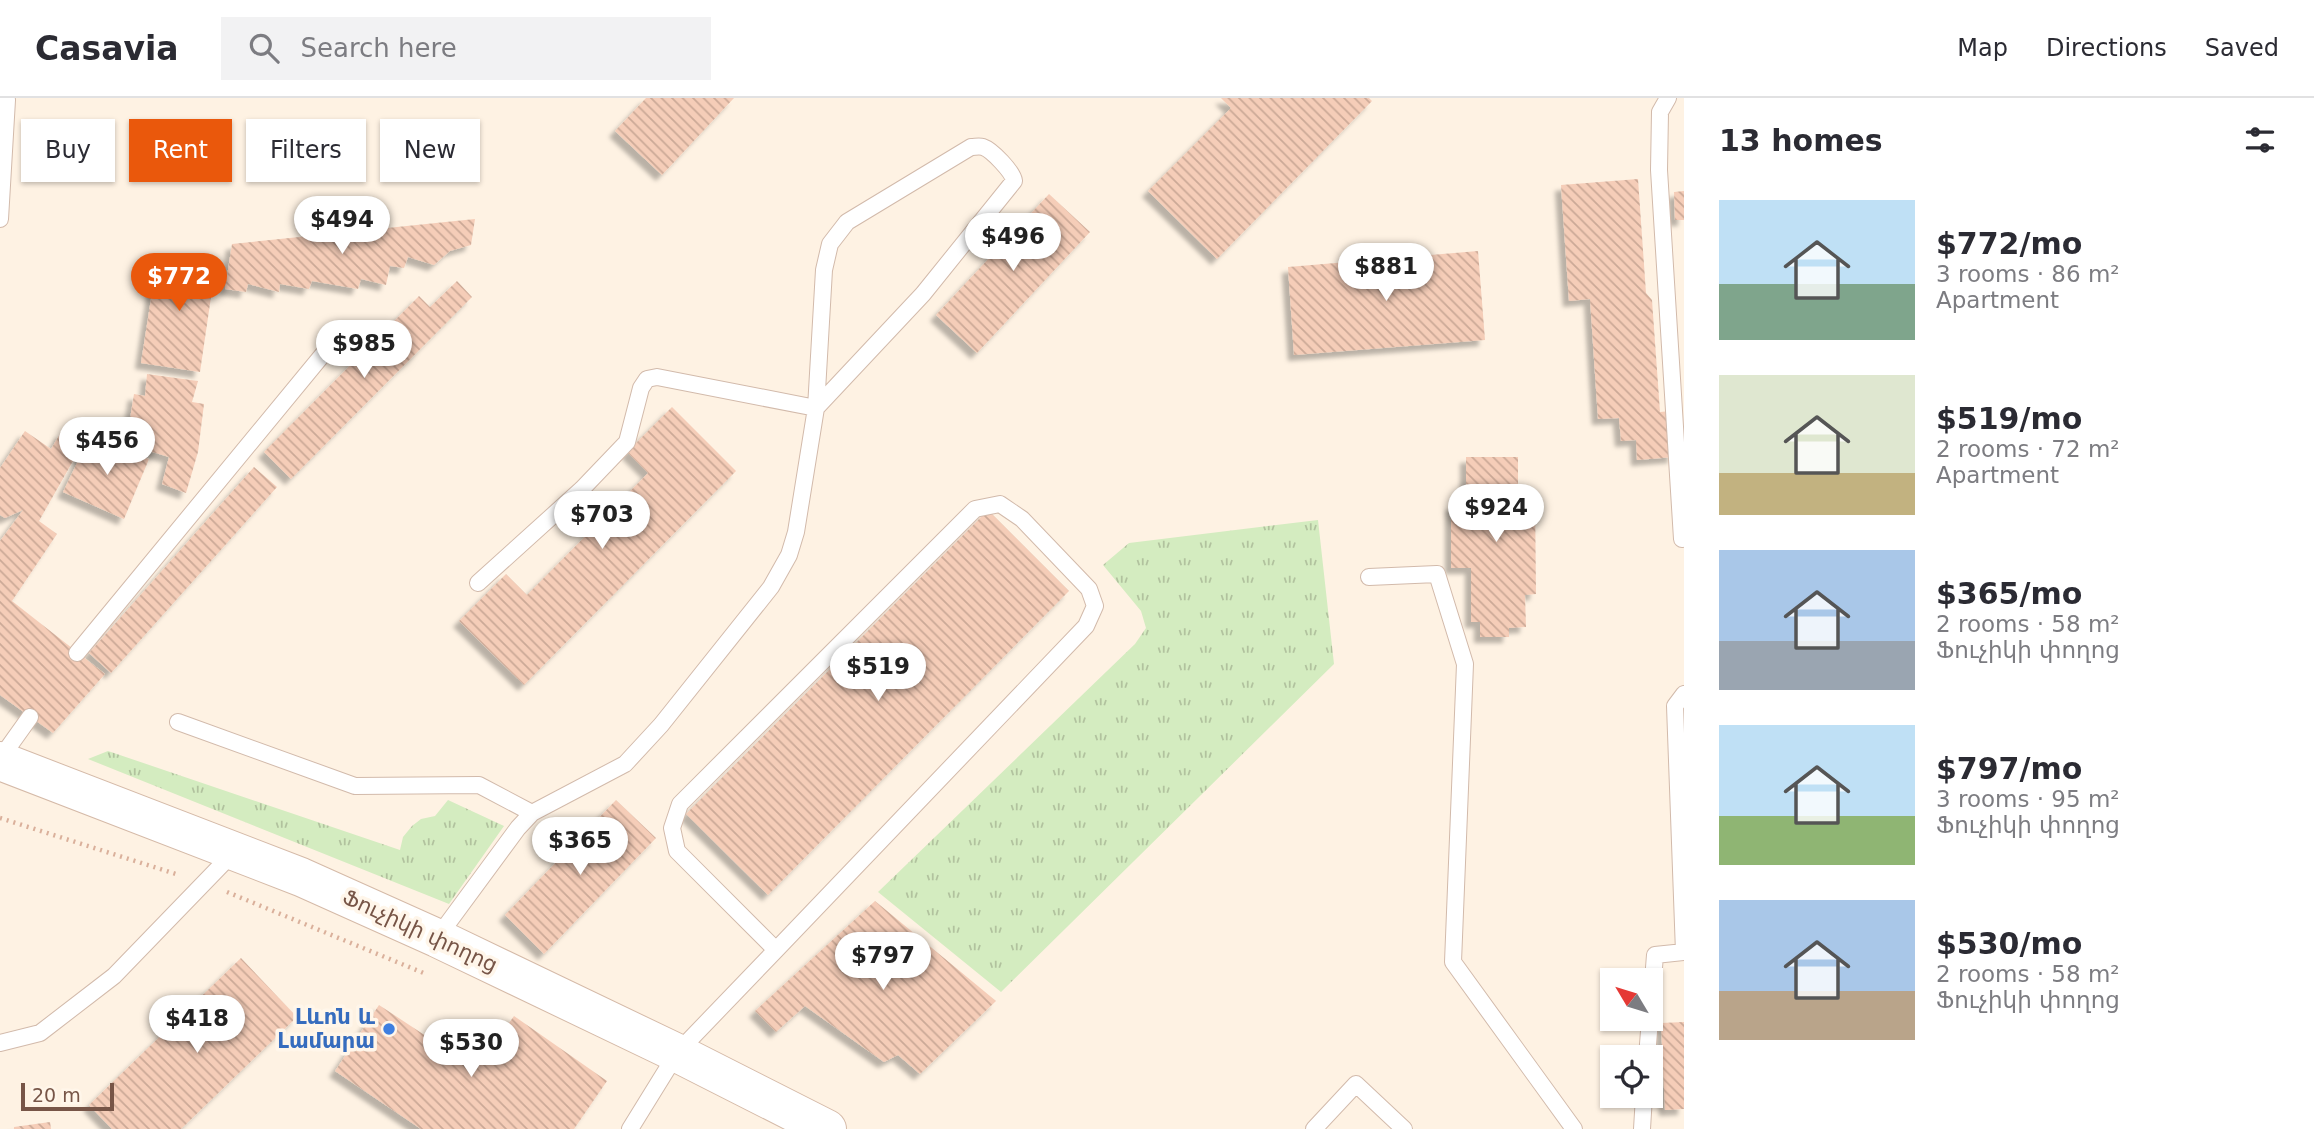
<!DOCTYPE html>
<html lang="en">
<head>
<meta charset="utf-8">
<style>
	:root { --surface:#fff; --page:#f2f2f3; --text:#2b2b33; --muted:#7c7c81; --line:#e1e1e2; --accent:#ea580c }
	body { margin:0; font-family:"DejaVu Sans","Noto Sans Armenian",sans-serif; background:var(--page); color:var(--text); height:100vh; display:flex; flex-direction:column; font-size:26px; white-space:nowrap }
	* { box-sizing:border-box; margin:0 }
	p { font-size:23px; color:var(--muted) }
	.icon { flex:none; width:38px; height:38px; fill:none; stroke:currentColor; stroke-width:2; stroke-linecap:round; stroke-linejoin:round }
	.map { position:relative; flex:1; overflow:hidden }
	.panel { display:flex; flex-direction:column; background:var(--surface); width:630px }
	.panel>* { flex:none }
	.top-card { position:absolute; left:21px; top:21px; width:665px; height:63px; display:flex; gap:14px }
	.needle { width:46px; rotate:308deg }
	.fabs { position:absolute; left:1600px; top:870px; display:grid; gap:14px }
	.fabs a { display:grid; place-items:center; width:63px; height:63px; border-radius:0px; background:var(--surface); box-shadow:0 2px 5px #0004; font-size:35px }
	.scale { position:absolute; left:21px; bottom:18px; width:93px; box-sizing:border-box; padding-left:7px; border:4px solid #775547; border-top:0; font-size:19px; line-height:24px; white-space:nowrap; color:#775547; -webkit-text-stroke:5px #fff6ea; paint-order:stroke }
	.price { position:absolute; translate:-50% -60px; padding:0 16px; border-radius:24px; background:#fff; color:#222; font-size:23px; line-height:46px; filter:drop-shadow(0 2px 4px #0008) }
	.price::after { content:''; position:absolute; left:50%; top:42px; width:21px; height:16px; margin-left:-10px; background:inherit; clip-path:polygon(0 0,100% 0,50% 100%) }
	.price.selected { background:var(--accent); color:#fff }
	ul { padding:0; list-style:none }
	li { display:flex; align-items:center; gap:21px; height:175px; padding:0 35px }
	li span { display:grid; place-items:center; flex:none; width:196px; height:140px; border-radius:0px; color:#555 }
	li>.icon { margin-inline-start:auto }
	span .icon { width:84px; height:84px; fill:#fffc; stroke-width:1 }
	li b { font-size:30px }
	h2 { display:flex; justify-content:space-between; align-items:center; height:84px; padding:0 35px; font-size:30px }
	.chip { padding:0 24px; border-radius:0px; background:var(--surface); box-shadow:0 2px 5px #0004; font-size:24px; line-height:63px }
	.chip.selected { background:var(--accent); color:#fff }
	header { display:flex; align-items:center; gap:42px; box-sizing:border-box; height:98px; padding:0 35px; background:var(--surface); border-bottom:2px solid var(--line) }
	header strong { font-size:33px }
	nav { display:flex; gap:38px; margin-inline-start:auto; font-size:24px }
	.search { width:490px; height:63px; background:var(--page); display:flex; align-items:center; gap:18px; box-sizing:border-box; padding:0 24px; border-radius:0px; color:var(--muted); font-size:26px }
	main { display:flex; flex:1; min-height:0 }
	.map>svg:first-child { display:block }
</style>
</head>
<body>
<header>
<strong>Casavia</strong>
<div class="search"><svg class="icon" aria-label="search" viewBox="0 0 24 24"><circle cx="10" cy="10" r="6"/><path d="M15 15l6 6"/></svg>Search here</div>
<nav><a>Map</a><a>Directions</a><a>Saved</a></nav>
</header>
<main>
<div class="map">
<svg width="1684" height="1031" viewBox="0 0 1684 1031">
	<defs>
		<pattern id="grass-tufts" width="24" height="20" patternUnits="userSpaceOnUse" patternTransform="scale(1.75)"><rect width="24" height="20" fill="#d4ecc0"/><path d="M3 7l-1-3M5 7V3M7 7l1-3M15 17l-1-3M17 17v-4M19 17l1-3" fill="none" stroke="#b1c29e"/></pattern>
		<pattern id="building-back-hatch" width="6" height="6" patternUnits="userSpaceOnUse" patternTransform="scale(1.75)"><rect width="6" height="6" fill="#f5cdb8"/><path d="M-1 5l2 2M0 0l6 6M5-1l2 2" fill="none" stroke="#cba997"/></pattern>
		<filter id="shadow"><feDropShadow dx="-6" dy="6" stdDeviation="2" flood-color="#0004"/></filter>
	</defs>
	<rect width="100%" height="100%" fill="#fef2e3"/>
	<path fill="url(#grass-tufts)" d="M1318 422 1334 566 1001 894 878 794 1135 546 1146 530 1141 513 1103 467 1129 445Z
		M108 653 400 752 403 739 412 728 421 721 435 718 448 702 504 728 449 806 88 661Z"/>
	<path fill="url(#building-back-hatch)" filter="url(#shadow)" d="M646 0H734L662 77 615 33Z
		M1221 0H1369L1372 3 1217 161 1148 93 1231 10Z
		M1638 81 1646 195 1652 202 1660 314 1671 313 1674 359 1637 362 1636 342 1621 343 1619 320 1598 321 1590 201 1569 203 1561 87Z
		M1684 93V122H1675L1674 94Z
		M1049 96 1090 134 977 255 936 217Z
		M475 121 471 147 450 153 434 167 408 159 404 170 390 168 386 187 361 181 358 191 312 183 309 191 280 186 279 194 248 186 246 194 225 191 232 146Z
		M1478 153 1485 242 1294 257 1288 169Z
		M158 156 216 165 200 274 141 265Z
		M457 183 472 199 291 381 264 354 419 198 430 209Z
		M147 276 198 283 192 304 204 306 198 354 186 395 162 386 169 359 126 346 134 296 145 298Z
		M672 309 736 373 524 587 459 523 506 476 527 497 648 375 627 354Z
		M25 333 51 351 61 334 82 340 73 363 39 423 57 436 12 503 105 576 53 635 0 597V443L23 412 5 420 0 417V370Z
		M89 340 149 361 124 421 63 394Z
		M1466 359H1518V398L1535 397 1536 496 1525 497 1526 529 1509 530V539H1480V524H1471V470H1451V406H1466Z
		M254 369 277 389 111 575 89 555Z
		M988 412 1069 493 768 797 686 716Z
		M616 702 656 740 544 856 505 817Z
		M875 803 996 903 920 976 898 957 884 964 805 908 776 934 755 913Z
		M241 860 297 919 181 1031H112L89 1007Z
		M379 907 476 971 514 918 607 983 574 1031H421L335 973Z
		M1684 924V1011L1665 1012 1661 925Z
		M50 1024 51 1031H14V1029Z"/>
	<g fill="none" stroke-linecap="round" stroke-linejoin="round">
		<g stroke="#d2baab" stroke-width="18">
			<path id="lane" d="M1668 0 1660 14 1659 72 1682 441
				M971 49C975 49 979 48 983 49 992 52 1013 74 1014 83L923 196 816 310 824 172 830 146 847 124Z
				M0 121 7 2
				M1369 479 1437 476 1465 566 1453 864 1574 1031
				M478 485 582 391 627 344 641 290 647 281 657 279 816 310 796 434 789 457 771 489 661 627 625 666 532 715
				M77 555 343 232
				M178 624 355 688 479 687 532 715 518 730 437 840
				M0 661 30 619
				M0 945 40 935 114 878 233 755
				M1647 959 1655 857 1684 854 1675 608 1684 596
				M630 1031 677 955 776 852 1086 528 1095 508 1089 491 1022 421 1000 406 975 411 680 706 672 730 677 753 776 852
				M1314 1031 1356 986 1404 1031
				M1642 1031 1644 998"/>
		</g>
		<g stroke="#d5baa8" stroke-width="40">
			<path id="secondary" d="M0 663 301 779 437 840 677 955 827 1031"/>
		</g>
		<path stroke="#dab09b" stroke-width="4.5" stroke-dasharray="2 5" stroke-linecap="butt" d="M0 720 179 777
			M227 794 426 876"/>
		<use href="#lane" stroke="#fff" stroke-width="16"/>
		<use href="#secondary" stroke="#fff" stroke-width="38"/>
	</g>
	<circle fill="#3f7fe0" stroke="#fff6ea" stroke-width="2.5" cx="389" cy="931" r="7"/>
	<g text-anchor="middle" stroke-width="7" stroke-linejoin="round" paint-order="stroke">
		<g font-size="21" fill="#775547" stroke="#fff6ea">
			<text transform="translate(420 833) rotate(25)" y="7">Ֆուչիկի փողոց</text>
		</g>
		<g font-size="21" font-weight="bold" fill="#366cbe" stroke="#fff6ea" text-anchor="end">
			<text x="375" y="926">Լևոն և<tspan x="375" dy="24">Լամարա</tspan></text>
		</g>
	</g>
</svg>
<div class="fabs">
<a><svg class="needle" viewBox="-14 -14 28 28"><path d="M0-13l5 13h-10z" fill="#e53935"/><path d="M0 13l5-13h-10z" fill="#7c7c81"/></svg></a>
<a><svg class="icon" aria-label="locate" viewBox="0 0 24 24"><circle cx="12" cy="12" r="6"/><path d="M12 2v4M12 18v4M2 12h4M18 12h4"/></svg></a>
</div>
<div class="scale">20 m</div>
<b class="price" style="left:342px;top:158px">$494</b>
<b class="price" style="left:1013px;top:175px">$496</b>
<b class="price" style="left:1386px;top:205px">$881</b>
<b class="price selected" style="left:179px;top:215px">$772</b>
<b class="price" style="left:364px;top:282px">$985</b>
<b class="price" style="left:107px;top:379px">$456</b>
<b class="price" style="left:1496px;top:446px">$924</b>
<b class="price" style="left:602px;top:453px">$703</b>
<b class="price" style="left:878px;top:605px">$519</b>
<b class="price" style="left:580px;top:779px">$365</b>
<b class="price" style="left:883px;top:894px">$797</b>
<b class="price" style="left:197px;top:957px">$418</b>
<b class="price" style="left:471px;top:981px">$530</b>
<div class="top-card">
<a class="chip">Buy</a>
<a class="chip selected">Rent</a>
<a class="chip">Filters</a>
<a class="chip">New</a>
</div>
</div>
<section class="panel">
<h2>13 homes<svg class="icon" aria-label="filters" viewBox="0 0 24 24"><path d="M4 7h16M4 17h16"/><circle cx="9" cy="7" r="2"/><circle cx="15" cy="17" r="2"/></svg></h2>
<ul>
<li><span style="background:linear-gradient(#bfe0f5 60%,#7fa58c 0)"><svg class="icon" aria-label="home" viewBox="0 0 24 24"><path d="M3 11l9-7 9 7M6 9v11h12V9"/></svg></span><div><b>$772/mo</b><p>3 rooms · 86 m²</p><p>Apartment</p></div></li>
<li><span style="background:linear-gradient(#dfe7d0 70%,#c2b280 0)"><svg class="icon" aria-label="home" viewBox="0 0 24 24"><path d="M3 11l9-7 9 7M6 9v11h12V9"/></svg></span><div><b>$519/mo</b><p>2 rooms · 72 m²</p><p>Apartment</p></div></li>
<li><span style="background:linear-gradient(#a9c7e8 65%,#9aa5b1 0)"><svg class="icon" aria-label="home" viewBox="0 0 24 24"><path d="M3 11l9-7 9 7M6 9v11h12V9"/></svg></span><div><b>$365/mo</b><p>2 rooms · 58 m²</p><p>Ֆուչիկի փողոց</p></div></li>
<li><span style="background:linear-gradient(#bfe0f5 65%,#8fb573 0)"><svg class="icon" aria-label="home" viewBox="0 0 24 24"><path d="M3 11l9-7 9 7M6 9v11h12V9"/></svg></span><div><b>$797/mo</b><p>3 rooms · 95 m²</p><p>Ֆուչիկի փողոց</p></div></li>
<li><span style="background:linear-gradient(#a9c7e8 65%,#b9a48a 0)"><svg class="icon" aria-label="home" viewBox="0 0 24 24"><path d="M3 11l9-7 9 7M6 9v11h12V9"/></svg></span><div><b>$530/mo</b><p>2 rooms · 58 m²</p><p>Ֆուչիկի փողոց</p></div></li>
</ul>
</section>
</main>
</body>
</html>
